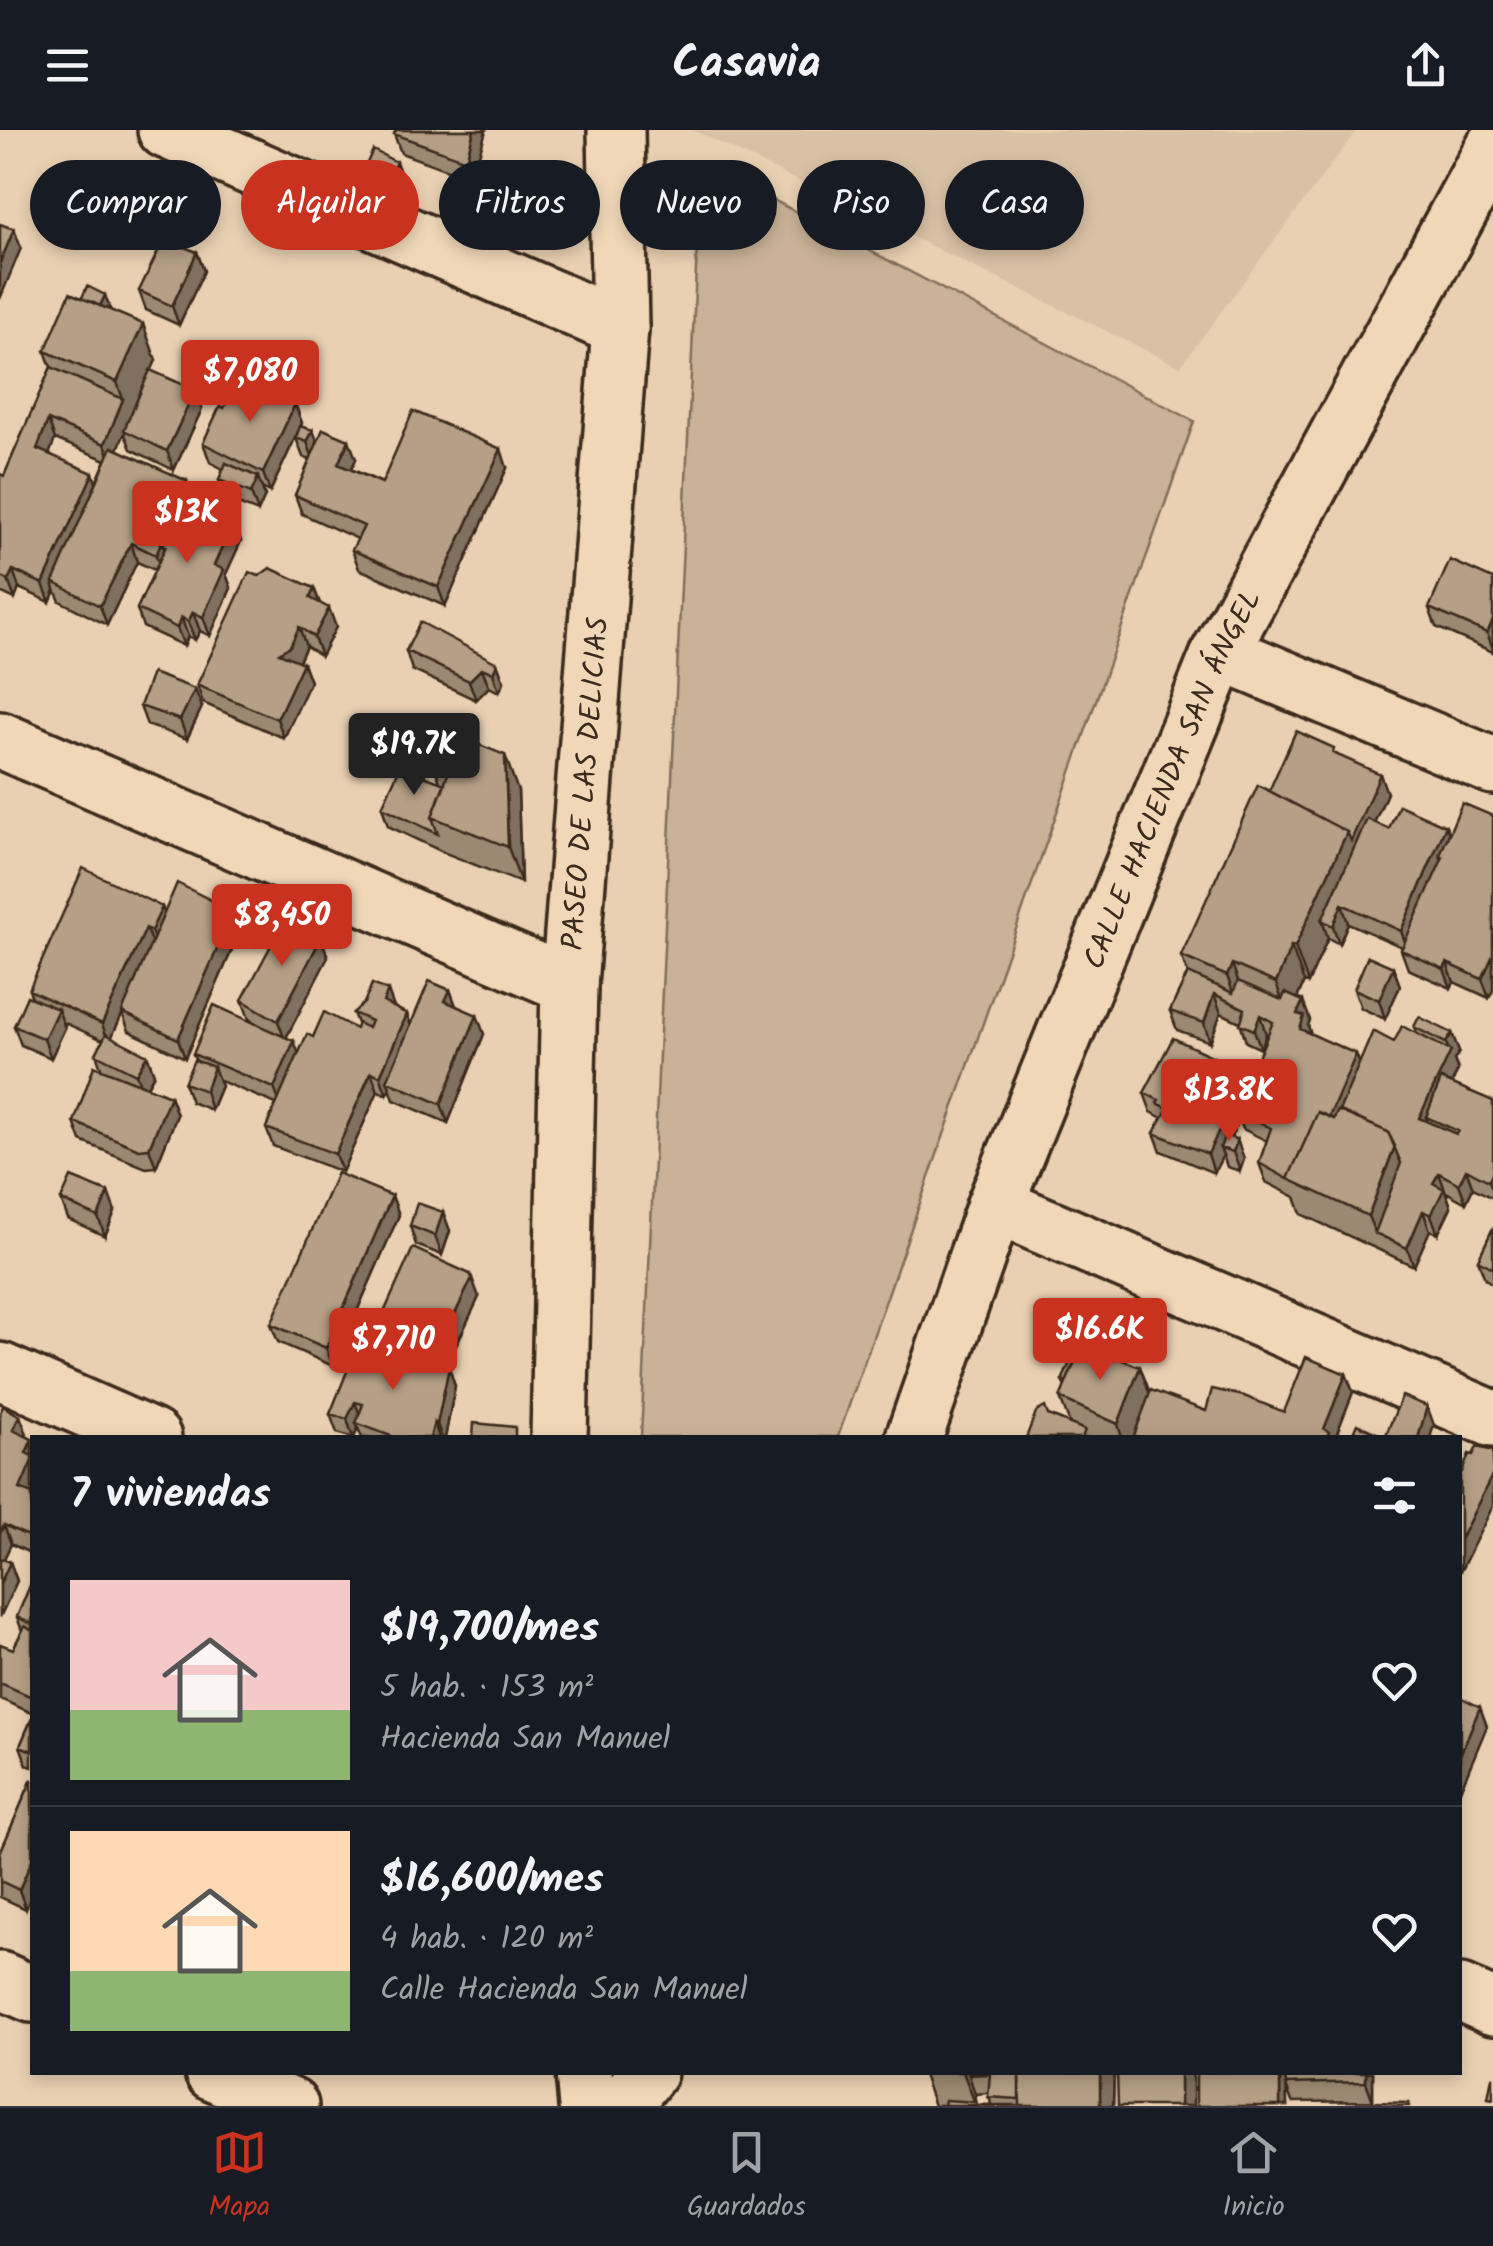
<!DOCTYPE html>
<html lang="es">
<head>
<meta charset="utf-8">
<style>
	:root { --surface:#171b24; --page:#20242c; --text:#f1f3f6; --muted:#9ea1a6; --line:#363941; --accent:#c8321e }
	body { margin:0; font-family:Kalam,sans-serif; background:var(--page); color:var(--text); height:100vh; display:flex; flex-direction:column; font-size:38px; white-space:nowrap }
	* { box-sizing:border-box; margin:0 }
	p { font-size:32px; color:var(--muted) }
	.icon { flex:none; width:55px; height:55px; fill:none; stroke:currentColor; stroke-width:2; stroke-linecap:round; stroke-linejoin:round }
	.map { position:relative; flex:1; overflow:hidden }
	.sheet { position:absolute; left:30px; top:1305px; width:1432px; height:640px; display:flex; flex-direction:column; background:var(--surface); border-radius:0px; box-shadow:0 5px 15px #0003 }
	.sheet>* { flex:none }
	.guide { position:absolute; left:30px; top:30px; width:1435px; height:90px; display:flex; gap:20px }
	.price { position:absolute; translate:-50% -85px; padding:0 22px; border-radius:10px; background:var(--accent); color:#fff; font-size:32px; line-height:65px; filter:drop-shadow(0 2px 5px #0008) }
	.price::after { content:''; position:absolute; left:50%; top:60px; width:30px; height:22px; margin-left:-15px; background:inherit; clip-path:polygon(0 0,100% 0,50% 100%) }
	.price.on { background:#222; color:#fff }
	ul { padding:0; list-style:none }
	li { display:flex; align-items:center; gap:30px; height:250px; padding:0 40px }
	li+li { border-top:2px solid var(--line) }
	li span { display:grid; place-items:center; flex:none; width:280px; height:200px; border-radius:0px; color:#555 }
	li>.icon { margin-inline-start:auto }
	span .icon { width:120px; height:120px; fill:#fffc; stroke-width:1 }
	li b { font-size:42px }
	h2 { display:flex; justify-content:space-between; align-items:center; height:120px; padding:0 40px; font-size:42px }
	.pill { padding:0 35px; border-radius:45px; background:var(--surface); box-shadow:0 5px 15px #0003; font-size:35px; line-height:90px }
	.pill.on { background:var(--accent); color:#fff }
	header { display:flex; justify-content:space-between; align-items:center; height:130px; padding:0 40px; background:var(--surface); font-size:45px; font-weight:800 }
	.tabs { display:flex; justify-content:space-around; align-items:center; height:140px; border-top:2px solid var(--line); background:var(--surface); font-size:28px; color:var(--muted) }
	.tabs a { display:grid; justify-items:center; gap:5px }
	.tabs .on { color:var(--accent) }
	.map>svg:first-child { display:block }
</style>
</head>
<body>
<header><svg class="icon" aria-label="menu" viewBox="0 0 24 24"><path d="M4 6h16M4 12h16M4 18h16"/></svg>Casavia<svg class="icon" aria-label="share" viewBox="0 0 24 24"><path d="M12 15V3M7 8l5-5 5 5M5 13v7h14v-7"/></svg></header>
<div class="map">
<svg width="1493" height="1976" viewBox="0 0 1493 1976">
	<rect width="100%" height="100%" fill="#e9d0b2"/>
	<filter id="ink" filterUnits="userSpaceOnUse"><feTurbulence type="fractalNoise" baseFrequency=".01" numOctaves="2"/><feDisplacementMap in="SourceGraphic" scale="20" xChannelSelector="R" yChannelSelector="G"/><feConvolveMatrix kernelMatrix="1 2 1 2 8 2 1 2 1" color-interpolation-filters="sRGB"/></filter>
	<g filter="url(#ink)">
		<path fill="#d9c1a5" d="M693 0H1357L1180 237Z"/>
		<path fill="#c9b297" stroke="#826e5a" stroke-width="2.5" d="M701 32 1194 291 838 1307H641Z"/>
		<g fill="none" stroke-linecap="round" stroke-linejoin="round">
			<g stroke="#3b2a1e" stroke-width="62">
				<g id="minor">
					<path d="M166 0 620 198"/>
					<path d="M1220 522 1493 636"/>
					<path d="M0 610 569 855"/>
					<path d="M995 1075 1493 1289"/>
					<path d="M0 1241 153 1308"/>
					<path id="s1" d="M559 1308 569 855 620 198 616 0"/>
					<path id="s2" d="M914 1308 995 1075 1220 522 1493 19"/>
					<path d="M0 1850 32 1864"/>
					<path d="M1460 1863 1493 1877"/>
					<path d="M213 1942 290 1976"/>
					<path d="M584 1942 587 1976"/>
					<path d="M622 1976 649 1942"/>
				</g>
			</g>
			<use href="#minor" stroke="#f0d7b8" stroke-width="55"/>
		</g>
		<path fill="#9c8973" stroke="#3b2a1e" stroke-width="2.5" fill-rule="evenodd" d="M396 0H486L472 49 401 23 394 4Z
			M396 32 403 51 390 77 366 67 360 48Z
			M197 122 204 141 179 195 146 180 139 161Z
			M110 180 156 230 151 241 195 260 202 279 174 340 131 319 124 302 118 319 194 370 192 374 234 392 241 411 226 444 231 458 210 506 200 501 195 510 188 506 184 516 143 497 137 479 155 440 137 432 107 495 60 471 55 460 50 472 19 458 15 469 0 462V344L4 346 51 237 45 221ZM55 309 106 330 96 353 49 324Z
			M295 274 302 293 301 296 318 313 356 329 351 339 382 353 507 338 445 476 359 439 352 420 358 409 302 384 295 365 310 330 303 327 296 308 298 302 270 362 262 358 265 366 258 382 225 369 219 350 223 339 210 332 203 313 224 278Z
			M259 446 314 458 320 473 336 497 321 526 306 516 299 532 303 533 310 552 284 608 203 573 197 555Z
			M1493 449V522L1436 497 1429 478Z
			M406 521 497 533 504 552 499 562 489 557 476 570 412 540Z
			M140 576 202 577 187 609 147 595Z
			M1336 624 1387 663 1374 693 1389 699 1446 696 1449 703 1493 686V860L1489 868 1454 852 1451 858 1408 839 1401 820 1402 817 1348 793 1339 814 1328 808 1308 853 1304 852 1297 869 1310 890 1308 895 1310 903 1360 932 1394 912 1417 904 1414 897 1452 903 1459 922 1454 930 1458 940 1452 954 1493 971V1068L1473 1058 1466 1073 1446 1062 1451 1077 1438 1104 1430 1100 1414 1136 1301 1084 1295 1067 1266 1052 1259 1033 1267 1011 1243 999 1239 989 1231 1007 1237 1010 1244 1029 1240 1041 1227 1037 1223 1025 1214 1043 1161 1021 1154 1003 1162 988 1151 982 1144 963 1246 942 1249 950 1267 905 1261 919 1246 912 1240 892 1221 883 1210 912 1177 900 1170 881 1188 843 1181 826 1269 661Z
			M434 636 518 661 521 753 445 723 388 696 382 677 440 652Z
			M260 768 266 787 255 815 237 808 185 928 129 901 122 883 111 907 147 925 154 944 147 957 170 966 177 985 156 1037 146 1038 81 1011 74 992 102 940 96 924 103 910 63 892 65 898 51 928 21 915 14 896 32 868 29 860 162 777 164 784 229 779Z
			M321 808 328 827 286 907 299 924 313 907 356 899 358 896 353 883 394 877 407 884 411 895 450 860 456 876 484 904 448 993 394 970 390 958 387 965 378 961 342 1042 273 1016 266 998 276 974 218 950 221 956 211 980 191 972 184 953 196 931 193 924 263 897 249 889 242 870Z
			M1393 837 1400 856 1385 889 1361 878 1354 859Z
			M392 1066 399 1085 333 1236 278 1212 271 1194Z
			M61 1070 115 1081 105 1106 68 1089Z
			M443 1082 450 1101 442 1125 416 1115 410 1096Z
			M1493 1098V1154L1485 1149 1478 1130Z
			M479 1167 446 1236 455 1256 445 1308H362L358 1298 354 1308 337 1303 330 1284 407 1226 383 1217 377 1198Z
			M1076 1230 1140 1237 1150 1263 1206 1281 1284 1282 1346 1244 1353 1262 1335 1308H1026L1048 1285 1070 1294 1060 1268 1065 1257 1062 1251Z
			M0 1283 27 1304 26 1306 32 1309V1424L11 1414 4 1429 10 1432 17 1451 0 1487Z
			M32 1451V1583L0 1569V1514L13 1519 22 1501 17 1487Z
			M32 1588V1637L27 1635 20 1616Z
			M32 1649V1763L26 1779 0 1767V1723Z
			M922 1942H1114L1113 1976H934ZM989 1963 991 1975H977L975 1964Z
			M1373 1942V1971L1292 1972 1287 1958V1976H1196L1201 1944Z"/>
		<path fill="#7f6f5e" stroke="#3b2a1e" stroke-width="2.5" d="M474 0H486L472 49 466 30Z
			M396 32 403 51 390 77 383 58Z
			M14 99 21 118 0 169V133Z
			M197 122 204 141 179 195 172 176Z
			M105 165 112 184 95 188Z
			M143 194 156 230 112 333 105 314 123 269 117 252Z
			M195 260 202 279 174 340 167 321Z
			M295 274 302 293 270 362 263 343Z
			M48 290 55 309 44 338 37 319Z
			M313 300 320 319 314 331 307 312Z
			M349 310 356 329 345 352 338 334Z
			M501 319 507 338 445 476 438 457Z
			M93 343 99 362 53 452 55 460 50 472 43 454Z
			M258 347 265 366 258 382 251 363Z
			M187 351 194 370 170 427 166 416 163 415 168 429 162 444 156 425Z
			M234 392 241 411 226 444 231 458 210 506 203 487 214 435Z
			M131 413 137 432 107 495 100 476Z
			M13 440 19 458 15 469 8 450Z
			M314 458 321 477 310 468Z
			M329 478 336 497 321 526 314 507Z
			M193 482 200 501 195 510 188 492Z
			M181 487 188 506 184 516 177 498Z
			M1493 490V519L1487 503Z
			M299 497 306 516 297 535 279 523Z
			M303 533 310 552 284 608 277 589Z
			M497 533 504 552 499 562 493 543Z
			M482 538 489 557 476 570 469 551Z
			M195 559 202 577 187 609 180 590Z
			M505 625 518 661 521 753 508 717Z
			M1380 644 1387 663 1358 730 1342 774 1348 793 1339 814 1333 796 1322 790 1328 808 1308 853 1295 817 1347 702Z
			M1446 696 1453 715 1443 727 1440 725 1444 736 1408 820 1401 801Z
			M260 768 266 787 255 815 248 796Z
			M162 777 169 795 158 820 151 801Z
			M230 789 237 808 185 928 178 909Z
			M146 798 153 817 109 913 102 894Z
			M321 808 328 827 285 910 278 891Z
			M1291 816 1304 852 1288 889 1276 853Z
			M1493 825V860L1489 868 1482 849Z
			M1447 833 1454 852 1451 858 1444 839Z
			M1232 834 1245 870 1238 876 1227 846Z
			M1393 837 1400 856 1385 889 1379 870Z
			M450 860 457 879 445 871Z
			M388 861 395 880 383 872Z
			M1214 864 1221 883 1210 912 1204 893Z
			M1303 871 1310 890 1308 895 1311 905 1300 899 1297 884Z
			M58 879 65 898 51 928 44 909Z
			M407 884 413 902 387 951 390 958 387 965 380 946Z
			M477 885 484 904 448 993 441 974Z
			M1260 885 1266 904 1261 919 1254 900Z
			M1452 903 1459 922 1454 930 1458 940 1434 990 1426 987 1430 998 1419 988 1450 923 1446 913Z
			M294 911 301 930 281 976 274 958Z
			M1356 924 1363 942 1300 1054Z
			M147 925 154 944 143 963 136 944Z
			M214 937 221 956 211 980 205 961Z
			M371 942 378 961 342 1042 335 1024Z
			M1246 942 1253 960 1236 980 1239 989 1225 1020 1220 1018 1223 1025 1214 1043 1208 1024Z
			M170 966 177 985 156 1037 149 1018Z
			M1237 1010 1244 1029 1240 1041 1233 1022Z
			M1395 1016 1408 1052 1375 1103 1368 1086Z
			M1466 1039 1473 1058 1466 1073 1459 1054Z
			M1493 1041V1061L1489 1051Z
			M1439 1043 1451 1077 1438 1104 1431 1085 1433 1053Z
			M108 1062 115 1081 105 1106 98 1087Z
			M392 1066 399 1085 333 1236 326 1218Z
			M1423 1081 1430 1100 1414 1136 1407 1118Z
			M443 1082 450 1101 442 1125 435 1106Z
			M472 1148 479 1167 444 1241 437 1222Z
			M449 1237 455 1256 445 1308H442L437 1294Z
			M1140 1237 1153 1273 1140 1308H1122L1118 1294Z
			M1346 1244 1353 1262 1335 1308H1326L1324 1299Z
			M355 1272 362 1291 356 1293 358 1298 353 1308 347 1289Z
			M1427 1276 1434 1295 1430 1308H1418Z
			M20 1286 27 1304 20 1319 13 1300Z
			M434 1292 439 1308H430Z
			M32 1310V1365L20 1359 26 1323Z
			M1493 1343V1376L1460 1442V1410Z
			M4 1395 11 1414 0 1437V1403Z
			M10 1432 17 1451 0 1487V1454Z
			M1480 1577 1487 1596 1460 1661V1625Z
			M31 1732 32 1737V1763L26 1779 19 1760Z
			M963 1942H975L969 1945 975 1964 976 1976Z
			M1100 1942H1114L1113 1976H1100Z
			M1180 1942H1191L1193 1948V1976H1180Z
			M1280 1942H1286L1287 1976H1280Z
			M1366 1942H1373V1971L1366 1952Z"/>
		<path fill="#b59f86" stroke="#3b2a1e" stroke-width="2.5" d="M396 0H474L466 30 394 4Z
			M373 20 396 32 383 58 360 48Z
			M0 94 14 99 0 133Z
			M164 109 197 122 172 176 139 161Z
			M87 156 105 165 100 176 82 168Z
			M70 163 143 194 117 252 45 221Z
			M51 237 123 269 105 314 48 290 37 319 93 343 43 454 13 440 8 450 0 446V344L4 346Z
			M150 240 195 260 167 321 124 300Z
			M239 247 295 274 263 343 203 313 220 276 224 278Z
			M413 281 501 319 438 457 352 420 364 396 295 365 323 299 349 310 338 334 382 353Z
			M300 296 313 300 307 312 296 308Z
			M112 317 187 351 156 425 131 413 100 476 53 452Z
			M226 333 258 347 251 363 219 350Z
			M183 369 234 392 214 435 224 440 203 487 193 482 188 492 181 487 177 498 137 479 166 416 163 415Z
			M1450 430 1493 449V490L1487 503 1429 478Z
			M270 438 314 458 310 468 329 478 314 507 299 497 290 516 279 523 303 533 277 589 197 555 249 442 259 446Z
			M420 492 497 533 493 543 482 538 469 551 406 521Z
			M152 543 195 559 180 590 140 576Z
			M1296 601 1334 618 1333 623 1380 644 1351 711 1347 702 1269 661Z
			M447 602 505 625 508 717 432 687 449 641 434 636Z
			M400 637 445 654 432 687 438 704 382 677Z
			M1258 655 1347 702 1295 817 1291 816 1276 853 1232 834 1227 846 1181 826Z
			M1462 673 1493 686V825L1482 849 1447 833 1444 839 1401 820 1443 727 1440 725Z
			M1399 675 1446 696 1401 801 1342 774 1333 796 1322 790 1367 689 1389 699Z
			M83 738 162 777 151 801 146 798 102 894 29 860Z
			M177 753 229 779 238 759 260 768 248 796 230 789 178 909 122 882Z
			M286 787 321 808 278 891 242 870Z
			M1368 826 1393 837 1379 870 1354 859Z
			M1188 843 1233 863 1238 851 1282 870 1285 863 1303 871 1297 884 1304 886 1300 899 1356 924 1329 987 1318 982 1288 1049 1259 1033 1271 998 1236 980 1273 892 1260 885 1254 900 1240 894 1245 879 1214 864 1204 893 1170 881Z
			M429 851 450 860 445 871 477 885 441 974 387 951Z
			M372 854 388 861 383 872 407 884 380 946 371 942 335 1024 266 998 307 904 313 907 324 882 356 899 358 893 368 898 371 891 353 883 364 873Z
			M27 866 58 879 44 909 14 896Z
			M214 875 294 911 274 958 193 924Z
			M1419 887 1452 903 1446 913 1414 897Z
			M1402 896 1451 921 1419 988 1456 1004 1458 1001 1426 987 1441 949 1493 971V1041L1489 1051 1466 1039 1459 1054 1439 1043 1433 1053 1444 1059 1431 1085 1423 1081 1407 1118 1375 1103 1401 1033 1388 1002 1339 981 1373 901 1394 912Z
			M106 904 147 925 136 944 96 924Z
			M1173 908 1246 942 1208 1024 1154 1003 1168 978 1157 973 1159 970 1144 963Z
			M194 930 214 937 205 961 184 953Z
			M94 936 170 966 149 1018 139 1019 74 992Z
			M1338 980 1388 1002 1395 1016 1368 1086 1288 1049 1318 982 1334 989Z
			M1225 1005 1237 1010 1233 1022 1220 1018Z
			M337 1043 392 1066 326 1218 271 1194Z
			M71 1047 108 1062 98 1087 61 1070Z
			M417 1073 443 1082 435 1106 410 1096Z
			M1493 1098V1138L1478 1130Z
			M413 1118 470 1144 472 1148 437 1222 377 1198Z
			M358 1214 449 1237 437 1294 434 1292 430 1308H396L356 1293 363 1274 355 1272 347 1289 330 1284Z
			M1082 1214 1140 1237 1118 1294 1060 1268Z
			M1306 1227 1346 1244 1324 1299 1329 1302 1326 1308H1133L1151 1260 1206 1281 1212 1259 1244 1266 1284 1282Z
			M1072 1228 1076 1230 1066 1252 1062 1251Z
			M1402 1266 1427 1276 1418 1308H1351L1357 1294 1385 1307Z
			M3 1276 20 1286 13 1300 32 1309 26 1323 32 1326V1331L20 1359 32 1364V1408L4 1395 0 1403V1283Z
			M1045 1277 1048 1285 1085 1300 1082 1308H1026L1036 1282Z
			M474 1293 515 1297V1308H473Z
			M1477 1317 1493 1321V1343L1460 1410V1341L1462 1342 1469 1324 1473 1325Z
			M0 1428 10 1432 0 1454Z
			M32 1451V1494L17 1487Z
			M25 1496 32 1501V1567L0 1553V1514L13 1519Z
			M1460 1567 1480 1577 1460 1625Z
			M32 1588V1621L20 1616Z
			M32 1649V1733L31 1732 19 1760 0 1751V1723Z
			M968 1942H1019V1969L988 1967 990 1944 969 1945Z
			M1019 1942H1100V1976H1020Z
			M1117 1942H1180V1976H1118Z
			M1201 1942H1280V1976H1196V1944Z
			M1285 1942H1366V1952L1286 1954Z
			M1492 1947H1493V1969L1488 1968Z
			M945 1970 976 1972V1975H944Z
			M1373 1972 1409 1973V1976H1372Z
			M938 1975H1014V1976H938Z"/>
	</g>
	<g text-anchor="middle" stroke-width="8" stroke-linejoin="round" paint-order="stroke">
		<g font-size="30" fill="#3b2a1e" stroke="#f0d7b8">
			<text dy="10" stroke="none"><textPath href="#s2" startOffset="708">CALLE HACIENDA SAN ÁNGEL</textPath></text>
			<text dy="10" stroke="none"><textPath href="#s1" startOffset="655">PASEO DE LAS DELICIAS</textPath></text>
		</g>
	</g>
</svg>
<b class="price" style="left:250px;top:295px">$7,080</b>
<b class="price" style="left:187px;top:436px">$13K</b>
<b class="price on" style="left:414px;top:668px">$19.7K</b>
<b class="price" style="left:282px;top:839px">$8,450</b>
<b class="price" style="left:1229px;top:1014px">$13.8K</b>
<b class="price" style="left:1100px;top:1253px">$16.6K</b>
<b class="price" style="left:393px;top:1263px">$7,710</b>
<div class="guide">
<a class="pill">Comprar</a>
<a class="pill on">Alquilar</a>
<a class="pill">Filtros</a>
<a class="pill">Nuevo</a>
<a class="pill">Piso</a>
<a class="pill">Casa</a>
</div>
<section class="sheet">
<h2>7 viviendas<svg class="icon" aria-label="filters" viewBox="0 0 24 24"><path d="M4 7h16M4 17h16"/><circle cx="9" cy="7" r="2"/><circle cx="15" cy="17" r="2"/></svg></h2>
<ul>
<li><span style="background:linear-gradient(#f6c9c9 65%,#8fb573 0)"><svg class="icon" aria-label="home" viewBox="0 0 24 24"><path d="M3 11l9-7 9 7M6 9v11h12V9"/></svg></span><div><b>$19,700/mes</b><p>5 hab. · 153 m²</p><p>Hacienda San Manuel</p></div><svg class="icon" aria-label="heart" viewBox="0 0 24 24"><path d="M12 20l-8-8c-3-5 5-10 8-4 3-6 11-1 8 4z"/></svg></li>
<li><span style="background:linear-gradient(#ffd9b3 70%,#8fb573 0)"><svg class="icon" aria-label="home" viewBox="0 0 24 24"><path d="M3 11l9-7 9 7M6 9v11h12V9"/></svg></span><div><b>$16,600/mes</b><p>4 hab. · 120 m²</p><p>Calle Hacienda San Manuel</p></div><svg class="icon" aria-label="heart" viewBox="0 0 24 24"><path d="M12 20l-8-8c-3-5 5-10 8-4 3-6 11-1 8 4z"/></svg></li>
</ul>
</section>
</div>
<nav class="tabs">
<a class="on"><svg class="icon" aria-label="map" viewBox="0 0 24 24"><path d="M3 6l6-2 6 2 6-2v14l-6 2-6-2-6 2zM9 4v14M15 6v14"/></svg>Mapa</a>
<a><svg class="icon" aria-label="saved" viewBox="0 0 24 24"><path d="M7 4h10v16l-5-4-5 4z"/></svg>Guardados</a>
<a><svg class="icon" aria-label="home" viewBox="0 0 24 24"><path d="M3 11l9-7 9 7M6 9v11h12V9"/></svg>Inicio</a>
</nav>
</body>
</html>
